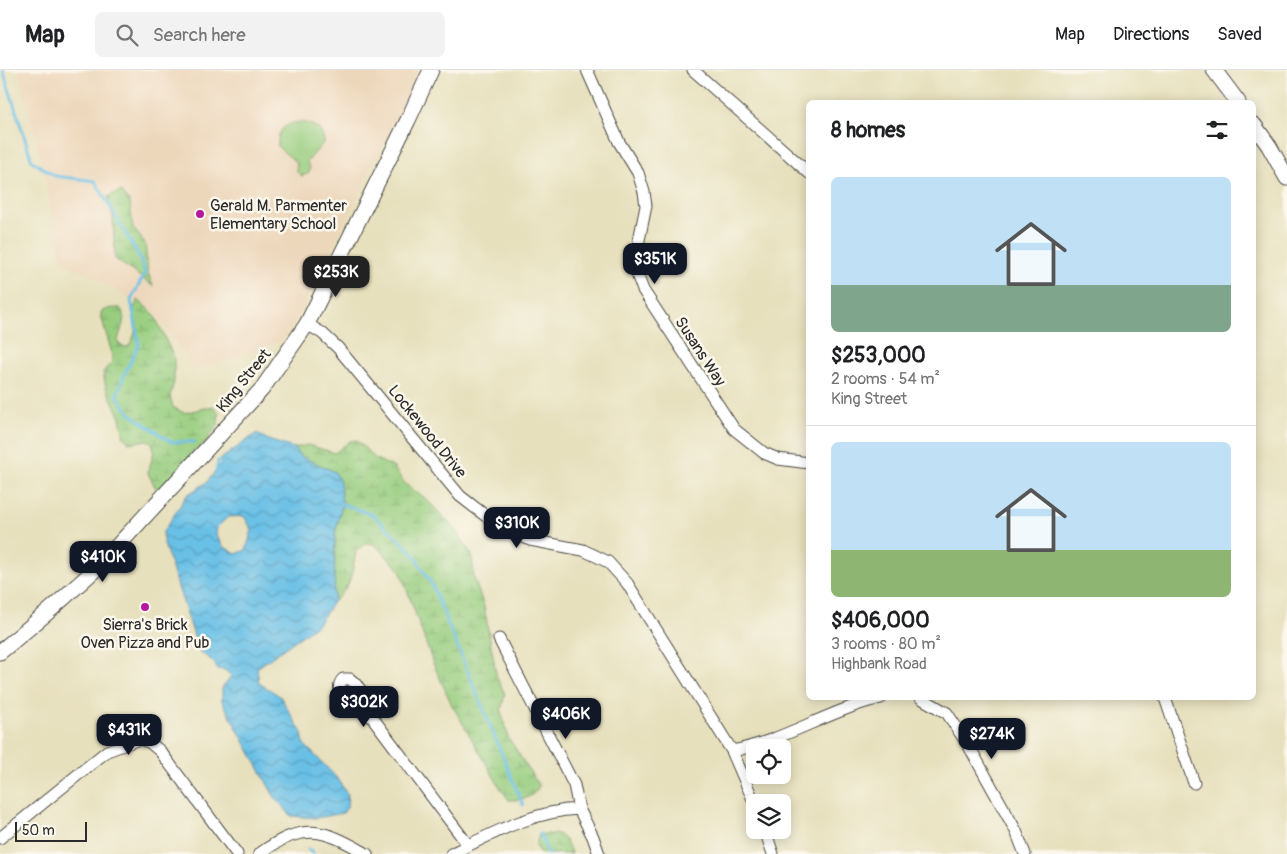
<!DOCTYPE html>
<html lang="en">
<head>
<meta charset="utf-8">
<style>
	:root { --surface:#fff; --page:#f2f2f2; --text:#202124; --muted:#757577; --line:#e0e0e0; --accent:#111827 }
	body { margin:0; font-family:Pangolin,sans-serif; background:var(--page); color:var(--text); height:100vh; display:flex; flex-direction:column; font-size:19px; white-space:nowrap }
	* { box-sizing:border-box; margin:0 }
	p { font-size:16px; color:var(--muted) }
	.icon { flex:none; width:28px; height:28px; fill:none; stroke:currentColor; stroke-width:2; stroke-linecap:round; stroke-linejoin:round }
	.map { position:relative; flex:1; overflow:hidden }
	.sheet { position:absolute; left:806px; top:30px; width:450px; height:600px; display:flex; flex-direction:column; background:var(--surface); border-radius:8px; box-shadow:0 2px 12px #0003 }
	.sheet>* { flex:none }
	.tools { position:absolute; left:746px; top:669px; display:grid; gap:10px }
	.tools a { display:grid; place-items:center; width:45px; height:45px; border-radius:8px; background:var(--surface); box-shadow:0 2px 12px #0003; font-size:25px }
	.scale { position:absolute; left:15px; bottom:12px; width:72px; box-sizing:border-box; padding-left:5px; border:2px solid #2b2b2b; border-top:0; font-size:14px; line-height:18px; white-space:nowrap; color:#2b2b2b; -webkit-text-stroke:4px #fbf7ec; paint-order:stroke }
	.price { position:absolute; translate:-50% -42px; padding:0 11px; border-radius:10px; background:var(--accent); color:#fff; font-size:16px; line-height:32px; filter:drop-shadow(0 1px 2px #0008) }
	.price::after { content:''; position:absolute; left:50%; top:30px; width:15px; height:11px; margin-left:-8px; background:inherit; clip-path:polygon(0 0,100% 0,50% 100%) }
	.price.on { background:#222; color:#fff }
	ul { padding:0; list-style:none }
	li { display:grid; align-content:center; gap:10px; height:265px; padding:0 25px }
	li+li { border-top:1px solid var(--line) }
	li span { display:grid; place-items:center; height:155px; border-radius:8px; color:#555 }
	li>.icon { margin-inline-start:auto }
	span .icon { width:90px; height:90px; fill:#fffc; stroke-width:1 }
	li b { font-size:21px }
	h2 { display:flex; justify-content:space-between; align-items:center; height:60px; padding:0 25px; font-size:21px }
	header { display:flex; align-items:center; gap:30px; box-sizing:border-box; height:70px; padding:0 25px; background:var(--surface); border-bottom:1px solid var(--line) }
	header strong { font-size:24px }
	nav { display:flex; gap:28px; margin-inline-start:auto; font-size:18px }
	.search { width:350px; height:45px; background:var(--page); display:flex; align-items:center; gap:12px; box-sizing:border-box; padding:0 18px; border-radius:8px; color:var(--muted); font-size:19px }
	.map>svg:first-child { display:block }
</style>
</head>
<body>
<header>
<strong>Map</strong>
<div class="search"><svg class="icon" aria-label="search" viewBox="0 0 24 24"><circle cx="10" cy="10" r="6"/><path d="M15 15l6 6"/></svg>Search here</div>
<nav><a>Map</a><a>Directions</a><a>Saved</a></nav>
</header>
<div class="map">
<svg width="1287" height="784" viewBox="0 0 1287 784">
	<defs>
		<pattern id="wetland-marsh" width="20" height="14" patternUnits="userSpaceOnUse" patternTransform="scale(1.25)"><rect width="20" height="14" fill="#98cd7f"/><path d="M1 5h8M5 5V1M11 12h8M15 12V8" fill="none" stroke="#83b06e"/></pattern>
		<pattern id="water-waves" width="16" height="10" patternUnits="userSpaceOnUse" patternTransform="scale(1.25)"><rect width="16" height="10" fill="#69c0e6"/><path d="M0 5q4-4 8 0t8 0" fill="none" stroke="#579cbb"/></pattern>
	</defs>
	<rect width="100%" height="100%" fill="#fbf7ec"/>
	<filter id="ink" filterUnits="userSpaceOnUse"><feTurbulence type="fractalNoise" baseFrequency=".02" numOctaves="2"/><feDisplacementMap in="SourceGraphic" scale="10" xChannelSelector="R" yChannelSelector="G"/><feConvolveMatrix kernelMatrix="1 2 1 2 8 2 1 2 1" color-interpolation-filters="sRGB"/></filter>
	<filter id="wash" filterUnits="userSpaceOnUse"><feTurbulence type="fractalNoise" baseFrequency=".0096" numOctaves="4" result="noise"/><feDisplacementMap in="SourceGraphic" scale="20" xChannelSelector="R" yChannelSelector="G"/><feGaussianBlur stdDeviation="1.12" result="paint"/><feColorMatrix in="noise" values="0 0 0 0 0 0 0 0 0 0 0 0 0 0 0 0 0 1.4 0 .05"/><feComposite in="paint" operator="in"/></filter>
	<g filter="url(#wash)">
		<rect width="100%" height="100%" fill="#e7e0bd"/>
		<path fill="#edd7bb" d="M18 0H420L296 252 282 271 195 301 154 241 62 191 42 96Z"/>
		<path fill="#98cd7f" stroke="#627c55" d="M300 52C314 54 322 58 324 72L307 92 310 99 309 103 302 106 296 101 297 93 278 77C277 60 284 54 300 52Z"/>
		<path fill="url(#wetland-marsh)" stroke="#627c55" d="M121 121 130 133 133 158 145 173 148 203 153 216 115 189 113 146 108 132 109 126Z
			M138 230 154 244 174 288V312L170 326 173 337 184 343 213 336 219 343 218 355 205 373 186 390 168 417 163 420 155 417 148 403 154 381 152 372 146 370 130 373 124 368 120 348 106 317 103 302 112 292 111 280 101 246V242C106 238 114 238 120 238 129 247 119 261 118 272L121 276 128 277C136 266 138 254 132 242Z
			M356 370 376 389 393 397 406 415 425 428 454 458 472 485 474 508 484 537 497 608 505 624 501 641 508 667 539 716C532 729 523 730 509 730L501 719 452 635 433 593 400 500 374 474 366 473 356 481C352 502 352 516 334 531L335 464 342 434 335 402 300 386 294 378 308 375 335 383 350 371Z
			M539 764H558L565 770 572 784H540L536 775Z"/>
		<path fill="url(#water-waves)" stroke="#4a7688" fill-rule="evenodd" d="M257 363 268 370 294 378 300 386 335 402 340 412 342 434 335 464 334 531 318 554 257 598 259 613 280 626 302 663 304 674 337 708 348 725 347 737 343 743 317 748 291 746 274 726 222 631V618L231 606 225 600 217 599 214 592 199 581 163 471V462L187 425 207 412 221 394V389ZM244 446 252 460 246 480 236 484 223 476 216 465 217 457 228 447Z"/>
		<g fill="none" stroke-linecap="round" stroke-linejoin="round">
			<path stroke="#69c0e6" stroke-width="3" d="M3 0 32 91 55 106 95 111 139 186 145 203 131 230 139 274 125 303 117 325 129 343 171 372H195
				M216 402 218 391 223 393
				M340 433 373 445 413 483 432 515 523 735
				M540 764 548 784
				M308 779 313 784"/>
		</g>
	</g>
	<g filter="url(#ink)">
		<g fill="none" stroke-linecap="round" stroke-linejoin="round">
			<g stroke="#474641" stroke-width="13">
				<path id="minor" d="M587 0 619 72 638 103 644 122 646 136 638 175 637 196 638 207 643 220 734 359 764 383 778 389 809 393
					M693 0 809 103
					M307 254 322 263 338 278 460 426 500 457 530 470 583 480 602 489 608 492 627 513 732 681 755 734
					M499 569 574 715 579 739 593 767 599 784
					M921 628 947 643 970 678 1016 761 1025 784
					M1165 628 1194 713
					M372 647C368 632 363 619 350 609H343C329 623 361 642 372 647L468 775
					M732 681C784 671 829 640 881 628
					M765 760 773 784
					M0 768 107 681 139 669 149 672 160 681 237 784
					M259 784C304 752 322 758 367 784
					M451 784C491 764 533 741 579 739"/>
			</g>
			<g stroke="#474641" stroke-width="17">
				<path id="secondary" d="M1214 0 1238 32
					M1254 55 1269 76 1287 108
					M0 582 48 542 99 496 262 319 307 254 408 50 431 0"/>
			</g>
			<use href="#minor" stroke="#fff" stroke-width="11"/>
			<use href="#secondary" stroke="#fff" stroke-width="15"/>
		</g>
	</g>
	<g fill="#b5179e" stroke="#fbf7ec" stroke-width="2">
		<circle cx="200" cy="144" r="5"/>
		<circle cx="145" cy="537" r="5"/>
	</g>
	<g text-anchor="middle" stroke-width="5" stroke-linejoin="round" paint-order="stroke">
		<g font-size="16" fill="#2b2b2b" stroke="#fbf7ec" text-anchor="start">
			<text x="210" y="141">Gerald M. Parmenter<tspan x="210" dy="18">Elementary School</tspan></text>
			<text x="145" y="560" text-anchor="middle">Sierra's Brick<tspan x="145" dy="18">Oven Pizza and Pub</tspan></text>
		</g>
		<g font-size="16" fill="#2b2b2b" stroke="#fbf7ec">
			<text transform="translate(701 281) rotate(57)" y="6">Susans Way</text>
			<text transform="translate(243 310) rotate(-51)" y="6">King Street</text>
			<text transform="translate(428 361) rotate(51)" y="6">Lockewood Drive</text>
		</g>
	</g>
</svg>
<div class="tools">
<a><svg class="icon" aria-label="locate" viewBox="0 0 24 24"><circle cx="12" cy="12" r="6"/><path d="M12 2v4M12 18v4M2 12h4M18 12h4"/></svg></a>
<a><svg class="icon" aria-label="layers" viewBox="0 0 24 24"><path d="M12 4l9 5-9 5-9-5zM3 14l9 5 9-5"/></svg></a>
</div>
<div class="scale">50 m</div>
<b class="price" style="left:655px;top:215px">$351K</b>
<b class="price on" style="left:336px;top:228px">$253K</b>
<b class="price" style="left:517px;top:479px">$310K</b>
<b class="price" style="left:103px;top:513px">$410K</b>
<b class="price" style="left:364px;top:658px">$302K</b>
<b class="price" style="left:566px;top:670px">$406K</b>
<b class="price" style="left:129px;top:686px">$431K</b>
<b class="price" style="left:992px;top:690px">$274K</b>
<section class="sheet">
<h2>8 homes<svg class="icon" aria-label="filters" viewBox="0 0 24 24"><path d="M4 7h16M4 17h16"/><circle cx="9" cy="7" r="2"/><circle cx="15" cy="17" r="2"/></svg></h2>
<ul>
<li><span style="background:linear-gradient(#bfe0f5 70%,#7fa58c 0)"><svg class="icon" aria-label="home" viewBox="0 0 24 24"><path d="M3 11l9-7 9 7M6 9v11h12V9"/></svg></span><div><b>$253,000</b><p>2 rooms · 54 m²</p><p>King Street</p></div></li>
<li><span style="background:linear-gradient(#bfe0f5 70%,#8fb573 0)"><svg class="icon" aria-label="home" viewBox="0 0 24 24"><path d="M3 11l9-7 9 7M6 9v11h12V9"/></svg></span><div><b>$406,000</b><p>3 rooms · 80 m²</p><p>Highbank Road</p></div></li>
</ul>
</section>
</div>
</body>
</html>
